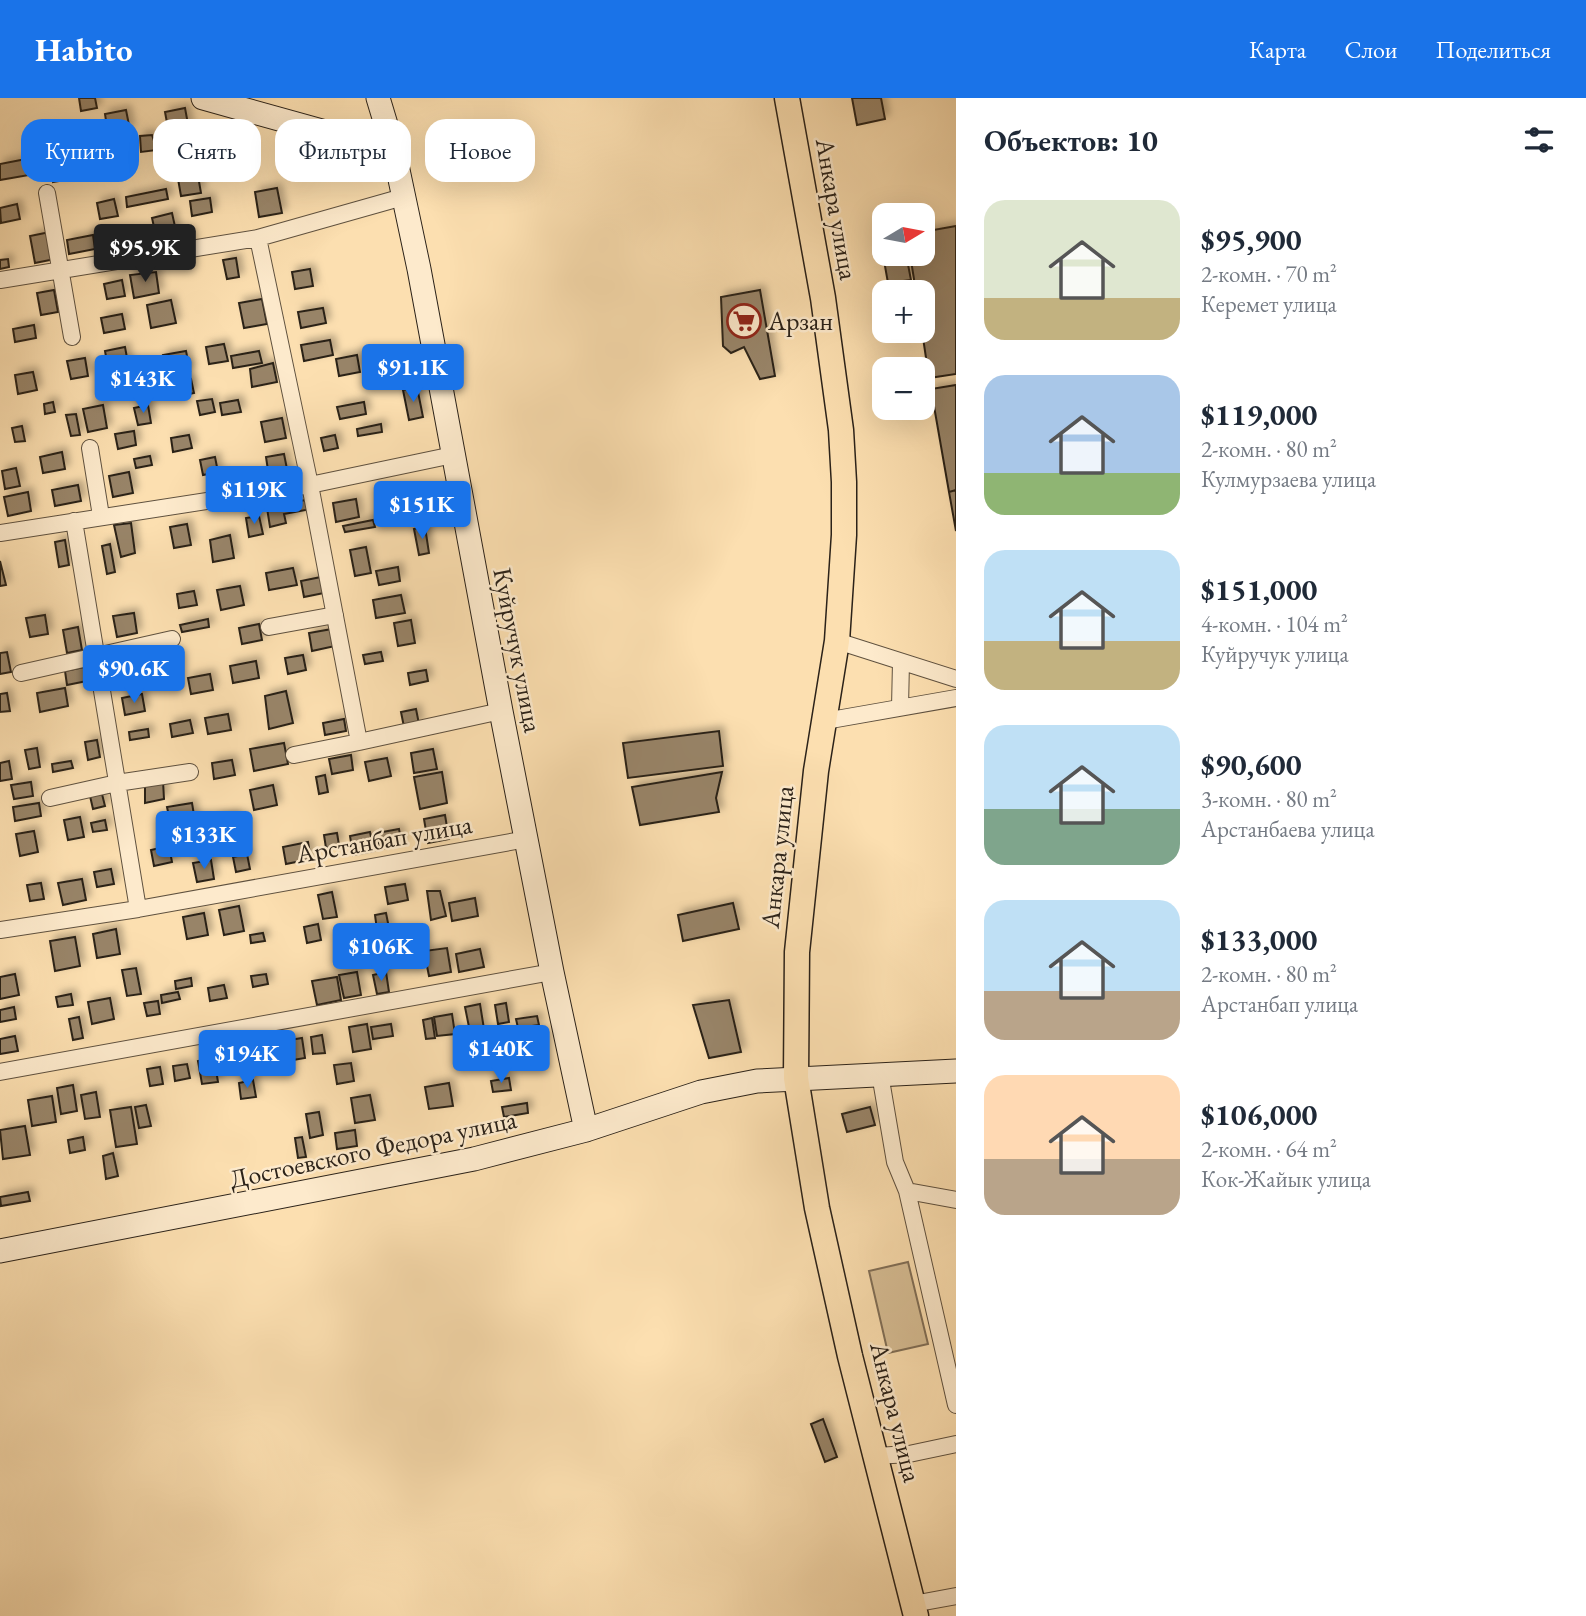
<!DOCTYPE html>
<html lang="ru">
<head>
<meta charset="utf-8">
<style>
	:root { --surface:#fff; --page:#f2f2f3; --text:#1f2937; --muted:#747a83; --accent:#1a73e8 }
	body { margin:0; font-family:"EB Garamond",serif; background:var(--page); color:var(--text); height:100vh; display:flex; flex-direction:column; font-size:26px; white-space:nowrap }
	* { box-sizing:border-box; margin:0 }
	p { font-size:23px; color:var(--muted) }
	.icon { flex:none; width:38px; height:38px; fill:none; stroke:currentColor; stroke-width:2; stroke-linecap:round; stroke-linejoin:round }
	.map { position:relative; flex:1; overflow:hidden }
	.sheet { display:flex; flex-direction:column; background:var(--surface); width:630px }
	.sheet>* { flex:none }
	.guide { position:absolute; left:21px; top:21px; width:665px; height:63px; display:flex; gap:14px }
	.needle { width:46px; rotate:80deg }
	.fabs { position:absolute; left:872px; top:105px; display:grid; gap:14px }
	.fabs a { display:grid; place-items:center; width:63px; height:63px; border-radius:14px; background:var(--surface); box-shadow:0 7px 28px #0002; font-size:35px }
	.price { position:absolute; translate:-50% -60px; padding:0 16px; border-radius:7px; background:var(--accent); color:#fff; font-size:23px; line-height:46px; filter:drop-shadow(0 2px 4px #0008) }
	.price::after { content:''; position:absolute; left:50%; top:42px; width:21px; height:16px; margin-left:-10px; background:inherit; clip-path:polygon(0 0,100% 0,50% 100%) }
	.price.active { background:#222; color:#fff }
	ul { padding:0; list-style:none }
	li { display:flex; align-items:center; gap:21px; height:175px; padding:0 28px }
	li span { display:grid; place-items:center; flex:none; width:196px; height:140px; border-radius:21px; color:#555 }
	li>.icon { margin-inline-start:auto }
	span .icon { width:84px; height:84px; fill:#fffc; stroke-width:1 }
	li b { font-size:30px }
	h2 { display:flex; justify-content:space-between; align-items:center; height:84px; padding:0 28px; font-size:30px }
	.tag { padding:0 24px; border-radius:21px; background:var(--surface); box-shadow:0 7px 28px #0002; font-size:24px; line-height:63px }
	.tag.active { background:var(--accent); color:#fff }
	header { display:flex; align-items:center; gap:42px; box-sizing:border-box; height:98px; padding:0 35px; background:var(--accent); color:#fff }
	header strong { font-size:33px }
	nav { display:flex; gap:38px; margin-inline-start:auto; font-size:24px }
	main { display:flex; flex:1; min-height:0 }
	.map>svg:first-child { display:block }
</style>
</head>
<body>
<header>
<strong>Habito</strong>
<nav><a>Карта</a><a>Слои</a><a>Поделиться</a></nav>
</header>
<main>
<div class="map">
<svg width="956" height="1518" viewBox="0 0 956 1518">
	<defs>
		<filter id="shadow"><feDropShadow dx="4.5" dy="-4.5" stdDeviation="3.5" flood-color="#0004"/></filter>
	</defs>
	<rect width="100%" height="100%" fill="#fcdfb0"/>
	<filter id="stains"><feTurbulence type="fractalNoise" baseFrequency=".00286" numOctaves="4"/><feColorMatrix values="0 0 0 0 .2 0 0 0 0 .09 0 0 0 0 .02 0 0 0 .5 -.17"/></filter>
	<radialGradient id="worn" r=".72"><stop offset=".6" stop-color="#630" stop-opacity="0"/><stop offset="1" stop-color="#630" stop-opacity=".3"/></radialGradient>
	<path fill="#d8bf96" stroke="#827058" stroke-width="2" d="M908 1164 928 1246 888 1255 869 1173Z"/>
	<path fill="#988468" stroke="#2b2219" stroke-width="2" filter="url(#shadow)" d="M79 0H95L97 10 81 13Z
		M852 0H881L885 21 857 27Z
		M185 10 190 37 170 41 165 14Z
		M126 12 130 32 108 36 105 16Z
		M152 37 157 52 141 54 140 38Z
		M97 45 100 57 88 59 86 47Z
		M198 45 201 61 183 64 180 49Z
		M26 61 29 77 0 82V66Z
		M62 65 65 82 53 84 50 68Z
		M197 72 201 95 181 98 177 75Z
		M277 90 282 115 259 119 255 94Z
		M166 91 168 101 127 109 126 99Z
		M210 100 212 114 192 118 190 103Z
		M114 101 118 118 100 121 97 105Z
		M17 106 20 121 1 125 0 110Z
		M172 115 176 133 156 138 152 120Z
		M884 122V156H906L911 182 888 185 877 123Z
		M956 128V276L929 280 922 233V194H916L910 156H922V134Z
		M50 134 55 161 35 165 30 138Z
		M93 137 95 151 69 156 67 142Z
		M236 160 239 179 227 181 223 162Z
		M8 161 9 169 0 171V162Z
		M310 171 313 188 295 191 292 174Z
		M156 174 159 195 134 200 130 177Z
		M122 182 125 198 107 201 104 186Z
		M54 192 58 214 41 217 37 195Z
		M760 192 775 278 760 281 744 249 731 255 723 248 721 199Z
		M262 201 267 226 244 230 239 205Z
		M171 202 176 225 151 230 147 207Z
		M323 210 326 225 301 230 298 214Z
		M122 216 125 231 104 235 101 220Z
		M34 227 36 240 15 244 13 231Z
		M330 242 333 257 304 263 301 247Z
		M224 246 228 263 209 266 206 249Z
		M125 249 130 276 110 281 105 253Z
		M186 253 190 273 167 277 163 257Z
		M259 253 262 265 233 270 231 258Z
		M357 257 360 274 339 278 336 261Z
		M85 260 88 278 71 281 67 263Z
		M273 265 277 284 252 289 250 271Z
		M33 274 37 292 18 296 15 277Z
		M191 281 194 295 175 299 172 285Z
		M956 287V392L949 394 931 291Z
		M417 289 423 319 409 322 403 292Z
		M212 301 215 314 200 317 197 303Z
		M238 302 241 314 222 317 220 305Z
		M53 304 55 314 45 316 44 306Z
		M364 304 366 316 340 321 337 309Z
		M103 307 107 330 88 334 83 311Z
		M148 307 151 325 138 327 134 310Z
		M76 316 80 337 71 338 66 317Z
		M282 320 286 340 265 344 261 324Z
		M381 326 382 334 358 338 357 331Z
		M22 328 25 343 15 344 12 330Z
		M134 333 136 347 118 351 115 336Z
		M189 337 192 350 173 354 171 340Z
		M335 337 338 350 324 353 321 340Z
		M62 354 65 371 43 375 40 359Z
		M284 356 288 376 269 379 266 359Z
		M150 358 152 367 136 370 134 361Z
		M215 359 218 374 203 377 200 362Z
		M16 370 20 388 5 391 2 373Z
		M129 374 133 395 113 399 109 378Z
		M78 387 81 403 55 408 52 392Z
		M956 392V433L949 394Z
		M28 394 31 413 8 418 4 399Z
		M310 401 311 411 284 416 286 425 270 429 267 410Z
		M356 401 359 419 336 424 333 405Z
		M259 418 263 436 249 439 246 420Z
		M373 422 375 429 345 434 343 428Z
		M131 425 135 455 121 459 114 427Z
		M187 426 191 447 174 450 170 429Z
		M425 429 429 455 419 457 414 431Z
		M230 437 234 460 213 464 210 442Z
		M65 442 69 467 59 469 55 444Z
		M110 446 115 474 107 476 102 448Z
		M366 449 371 475 355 478 350 452Z
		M0 463 6 487 0 488Z
		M398 469 400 483 379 487 376 473Z
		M293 470 297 487 269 492 266 475Z
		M321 479 324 495 304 499 301 483Z
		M240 488 244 507 221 512 217 492Z
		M194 493 197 507 179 510 177 496Z
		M401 497 405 515 376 520 373 502Z
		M134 515 137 535 117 539 113 518Z
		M45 517 48 536 30 539 26 520Z
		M208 521 209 529 182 534 180 527Z
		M411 522 415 545 398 548 394 525Z
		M259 526 262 542 242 546 239 530Z
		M78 529 82 552 67 555 63 532Z
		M332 531 335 548 312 553 309 535Z
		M7 554 11 574 0 576V555Z
		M381 554 383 563 365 566 363 557Z
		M142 556 145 576 125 581 124 559Z
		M303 557 306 572 288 576 285 560Z
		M256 563 259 580 233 585 230 568Z
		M84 569 87 583 67 587 65 573Z
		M426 572 428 583 410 587 408 575Z
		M164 576 166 588 148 591 146 579Z
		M210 576 213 592 191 596 188 580Z
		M65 590 68 608 40 614 37 595Z
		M286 593 293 625 269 631 265 598Z
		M7 595 10 613 0 614V596Z
		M142 596 145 613 125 617 122 600Z
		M416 611 419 626 404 629 401 614Z
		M228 616 231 632 208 636 205 620Z
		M344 621 346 633 325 637 323 625Z
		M190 622 193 635 172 639 170 626Z
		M148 631 149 639 130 642 129 634Z
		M719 633 723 668 628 680 623 645Z
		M97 642 100 659 88 662 85 644Z
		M284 645 288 666 254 673 250 651Z
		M37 650 40 669 29 671 25 652Z
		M433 651 437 671 414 675 411 655Z
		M351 657 353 672 332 676 329 661Z
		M387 660 391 678 369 683 365 664Z
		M232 662 235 677 214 681 212 665Z
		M9 663 12 681 0 683V665Z
		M71 663 73 670 53 674 52 666Z
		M442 674 447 705 420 711 414 679Z
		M722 674 716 700 719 714 640 727 632 689Z
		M325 677 328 694 319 696 316 679Z
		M163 683 164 701 145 705V686Z
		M31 684 33 698 14 701 11 687Z
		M273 687 277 707 254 712 250 692Z
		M102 696 105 708 93 711 90 698Z
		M39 705 41 718 15 723 13 709Z
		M192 705 195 723 171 728 167 709Z
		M235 717 238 731 218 735 215 720Z
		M445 717 449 741 428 745 424 721Z
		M80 719 84 739 68 742 64 722Z
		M105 722 107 732 93 734 91 725Z
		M399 731 402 747 380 751 377 735Z
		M34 733 38 754 20 758 16 736Z
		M370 734 374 753 353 757 350 738Z
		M337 735 339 747 326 750 324 737Z
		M308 744 311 761 286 766 283 749Z
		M169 748 172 764 154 768 151 752Z
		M247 756 250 771 236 774 233 759Z
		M211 762 214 781 197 784 193 765Z
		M111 771 114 786 97 789 94 774Z
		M82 781 86 802 63 807 58 785Z
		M41 785 44 801 30 803 27 787Z
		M405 786 408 802 388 806 385 789Z
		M427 793H440L446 818 431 822Z
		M332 794 337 819 323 821 318 797Z
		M475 800 478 818 452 823 449 805Z
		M733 805 739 831 683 843 678 817Z
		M239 808 244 833 224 837 219 812Z
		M204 815 208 837 187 841 183 819Z
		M386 815 389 830 377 832 375 817Z
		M318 826 321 842 307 845 304 829Z
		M116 831 120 856 97 860 93 836Z
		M263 835 265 843 251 845 250 837Z
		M75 839 80 868 55 873 50 843Z
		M447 850 451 874 429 878 424 853Z
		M413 851 415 865 405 867 402 853Z
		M480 851 484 869 459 874 456 856Z
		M136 870 141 896 127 898 122 872Z
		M357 874 361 897 344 900 339 877Z
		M386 874 389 894 377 896 373 877Z
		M15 876 19 897 0 901V879Z
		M266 876 268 886 253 889 251 878Z
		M337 879 341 902 317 907 312 883Z
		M191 880 192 888 176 891 175 883Z
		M224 887 227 900 210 903 208 890Z
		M178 894 180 901 162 905 161 897Z
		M71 896 73 907 58 909 56 899Z
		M110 900 114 921 92 926 88 904Z
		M729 902 741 954 709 960 693 907Z
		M158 903 160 916 147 918 144 905Z
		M506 905 509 924 498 926 495 907Z
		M480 906 484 931 470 934 465 909Z
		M14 909 16 921 0 924V912Z
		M452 916 455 936 437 938 434 919Z
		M537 918 539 927 518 930 516 921Z
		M79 919 83 940 73 942 69 921Z
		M432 920 435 940 426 941 423 922Z
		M367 926 371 951 353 954 349 929Z
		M391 926 393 938 373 941 371 929Z
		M322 937 325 955 313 956 311 939Z
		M15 938 18 953 0 956V941Z
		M276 938 281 967 262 970 258 941Z
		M302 940 305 960 287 963 284 943Z
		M214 960 218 984 202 986 198 963Z
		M351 965 354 983 337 986 334 967Z
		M187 966 190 980 175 983 173 968Z
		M160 969 163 986 150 988 147 971Z
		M509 980 511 992 493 994 491 983Z
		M253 982 256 999 241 1001 239 985Z
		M449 985 453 1008 429 1011 425 989Z
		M73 987 77 1013 61 1016 57 990Z
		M96 994 100 1019 85 1021 81 997Z
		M370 997 375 1022 355 1025 351 1000Z
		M52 998 56 1024 32 1028 28 1002Z
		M527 1005 528 1015 504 1019 502 1009Z
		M146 1007 151 1028 139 1030 135 1009Z
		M131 1009 137 1046 116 1049 110 1012Z
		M870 1009 875 1027 847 1034 842 1016Z
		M319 1014 323 1037 310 1040 306 1016Z
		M25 1028 30 1057 3 1061 0 1032Z
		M355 1032 357 1048 337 1051 335 1035Z
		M83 1039 85 1052 70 1055 68 1042Z
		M302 1039 306 1059 298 1060 295 1040Z
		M113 1055 118 1078 106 1081 103 1058Z
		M28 1094 30 1103 1 1108 0 1099Z
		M823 1321 837 1359 825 1364 811 1326Z"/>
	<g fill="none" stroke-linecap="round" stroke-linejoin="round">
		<g stroke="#5f513f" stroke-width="18">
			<path id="street" d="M47 95 72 239
				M258 140 310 387 359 644 501 613
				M0 182 258 140 403 99
				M90 350 101 418
				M74 423 138 811
				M0 435 310 387 453 357
				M269 529 335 517
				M837 543 956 581
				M21 575 172 541
				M900 609 901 564
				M825 623 956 600
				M294 657 359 644
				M50 700 117 685 190 674
				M0 832 138 811 527 741
				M0 974 552 874
				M880 976 895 1064 907 1093 956 1307
				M907 1093 956 1102
				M876 1358 909 1356 956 1346
				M913 1506 956 1498"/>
		</g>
		<g stroke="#2b2219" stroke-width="25">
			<path id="secondary" d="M203 0 394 53
				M378 0 394 53 419 171 501 613 552 874 586 1032
				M0 1153 474 1061 586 1032 701 994 757 983 956 973"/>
		</g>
		<g stroke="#2b2219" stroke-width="27">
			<path id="primary" d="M787 0 823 200 841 332 844 384V437L837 543 816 673 797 854 796 980 817 1110 850 1258 916 1518"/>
		</g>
		<use href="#street" stroke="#fdeacc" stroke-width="16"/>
		<use href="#secondary" stroke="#fdeacc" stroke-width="23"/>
		<use href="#primary" stroke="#fcdfb0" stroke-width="24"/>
	</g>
	<defs>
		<g id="supermarket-ring" transform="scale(1.75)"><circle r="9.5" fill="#fdeacc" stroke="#8f2418" stroke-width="1.5"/><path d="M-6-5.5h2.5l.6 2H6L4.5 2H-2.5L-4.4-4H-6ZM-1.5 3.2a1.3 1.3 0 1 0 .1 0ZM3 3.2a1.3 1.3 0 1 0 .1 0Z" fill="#8f2418"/></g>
	</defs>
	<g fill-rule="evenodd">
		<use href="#supermarket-ring" x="744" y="223"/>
	</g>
	<g text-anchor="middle" stroke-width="5" stroke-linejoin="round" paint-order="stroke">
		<g font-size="26" fill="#2b2219" stroke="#fdeacc">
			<text transform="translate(837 111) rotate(80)" y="9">Анкара улица</text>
			<text transform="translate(518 552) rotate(79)" y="9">Куйручук улица</text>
			<text transform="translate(384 741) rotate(-10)" y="9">Арстанбап улица</text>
			<text transform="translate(777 759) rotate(-84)" y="9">Анкара улица</text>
			<text transform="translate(373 1051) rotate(-12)" y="9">Достоевского Федора улица</text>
			<text transform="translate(896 1314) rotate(76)" y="9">Анкара улица</text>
		</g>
		<g font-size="26" fill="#2b2219" stroke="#fdeacc" text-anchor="start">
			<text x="768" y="232">Арзан</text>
		</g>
	</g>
	<rect width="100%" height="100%" filter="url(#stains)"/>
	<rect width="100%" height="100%" fill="url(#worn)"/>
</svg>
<div class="fabs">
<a><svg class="needle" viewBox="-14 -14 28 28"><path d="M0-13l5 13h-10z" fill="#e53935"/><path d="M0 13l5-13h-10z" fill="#747a83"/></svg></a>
<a>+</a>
<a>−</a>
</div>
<b class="price active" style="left:145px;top:186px">$95.9K</b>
<b class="price" style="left:413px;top:306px">$91.1K</b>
<b class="price" style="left:143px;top:317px">$143K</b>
<b class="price" style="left:254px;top:428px">$119K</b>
<b class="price" style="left:422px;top:443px">$151K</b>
<b class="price" style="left:134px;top:607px">$90.6K</b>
<b class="price" style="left:204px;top:773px">$133K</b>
<b class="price" style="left:381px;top:885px">$106K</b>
<b class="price" style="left:501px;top:987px">$140K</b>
<b class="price" style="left:247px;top:992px">$194K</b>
<div class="guide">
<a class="tag active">Купить</a>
<a class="tag">Снять</a>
<a class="tag">Фильтры</a>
<a class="tag">Новое</a>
</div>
</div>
<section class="sheet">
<h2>Объектов: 10<svg class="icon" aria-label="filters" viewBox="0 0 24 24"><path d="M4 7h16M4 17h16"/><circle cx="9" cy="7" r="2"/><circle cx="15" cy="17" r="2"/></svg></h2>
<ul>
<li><span style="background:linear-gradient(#dfe7d0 70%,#c2b280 0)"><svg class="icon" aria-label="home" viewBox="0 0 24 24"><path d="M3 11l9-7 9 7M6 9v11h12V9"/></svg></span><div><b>$95,900</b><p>2-комн. · 70 m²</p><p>Керемет улица</p></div></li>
<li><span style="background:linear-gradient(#a9c7e8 70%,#8fb573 0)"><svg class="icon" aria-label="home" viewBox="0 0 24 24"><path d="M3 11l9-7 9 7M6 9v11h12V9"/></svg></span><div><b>$119,000</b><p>2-комн. · 80 m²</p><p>Кулмурзаева улица</p></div></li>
<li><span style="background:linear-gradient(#bfe0f5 65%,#c2b280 0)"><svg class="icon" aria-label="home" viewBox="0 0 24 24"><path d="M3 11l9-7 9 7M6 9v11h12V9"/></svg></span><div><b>$151,000</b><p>4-комн. · 104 m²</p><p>Куйручук улица</p></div></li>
<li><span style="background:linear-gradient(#bfe0f5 60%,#7fa58c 0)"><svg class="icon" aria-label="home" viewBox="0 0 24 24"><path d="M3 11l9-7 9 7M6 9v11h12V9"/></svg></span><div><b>$90,600</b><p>3-комн. · 80 m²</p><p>Арстанбаева улица</p></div></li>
<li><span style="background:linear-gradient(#bfe0f5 65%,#b9a48a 0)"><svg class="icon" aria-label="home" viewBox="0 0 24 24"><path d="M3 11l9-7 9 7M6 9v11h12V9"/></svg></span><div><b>$133,000</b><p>2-комн. · 80 m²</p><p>Арстанбап улица</p></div></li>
<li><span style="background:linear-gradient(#ffd9b3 60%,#b9a48a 0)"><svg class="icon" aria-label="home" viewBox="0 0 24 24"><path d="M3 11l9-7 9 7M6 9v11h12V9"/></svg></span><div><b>$106,000</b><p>2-комн. · 64 m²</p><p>Кок-Жайык улица</p></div></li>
</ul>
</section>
</main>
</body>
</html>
